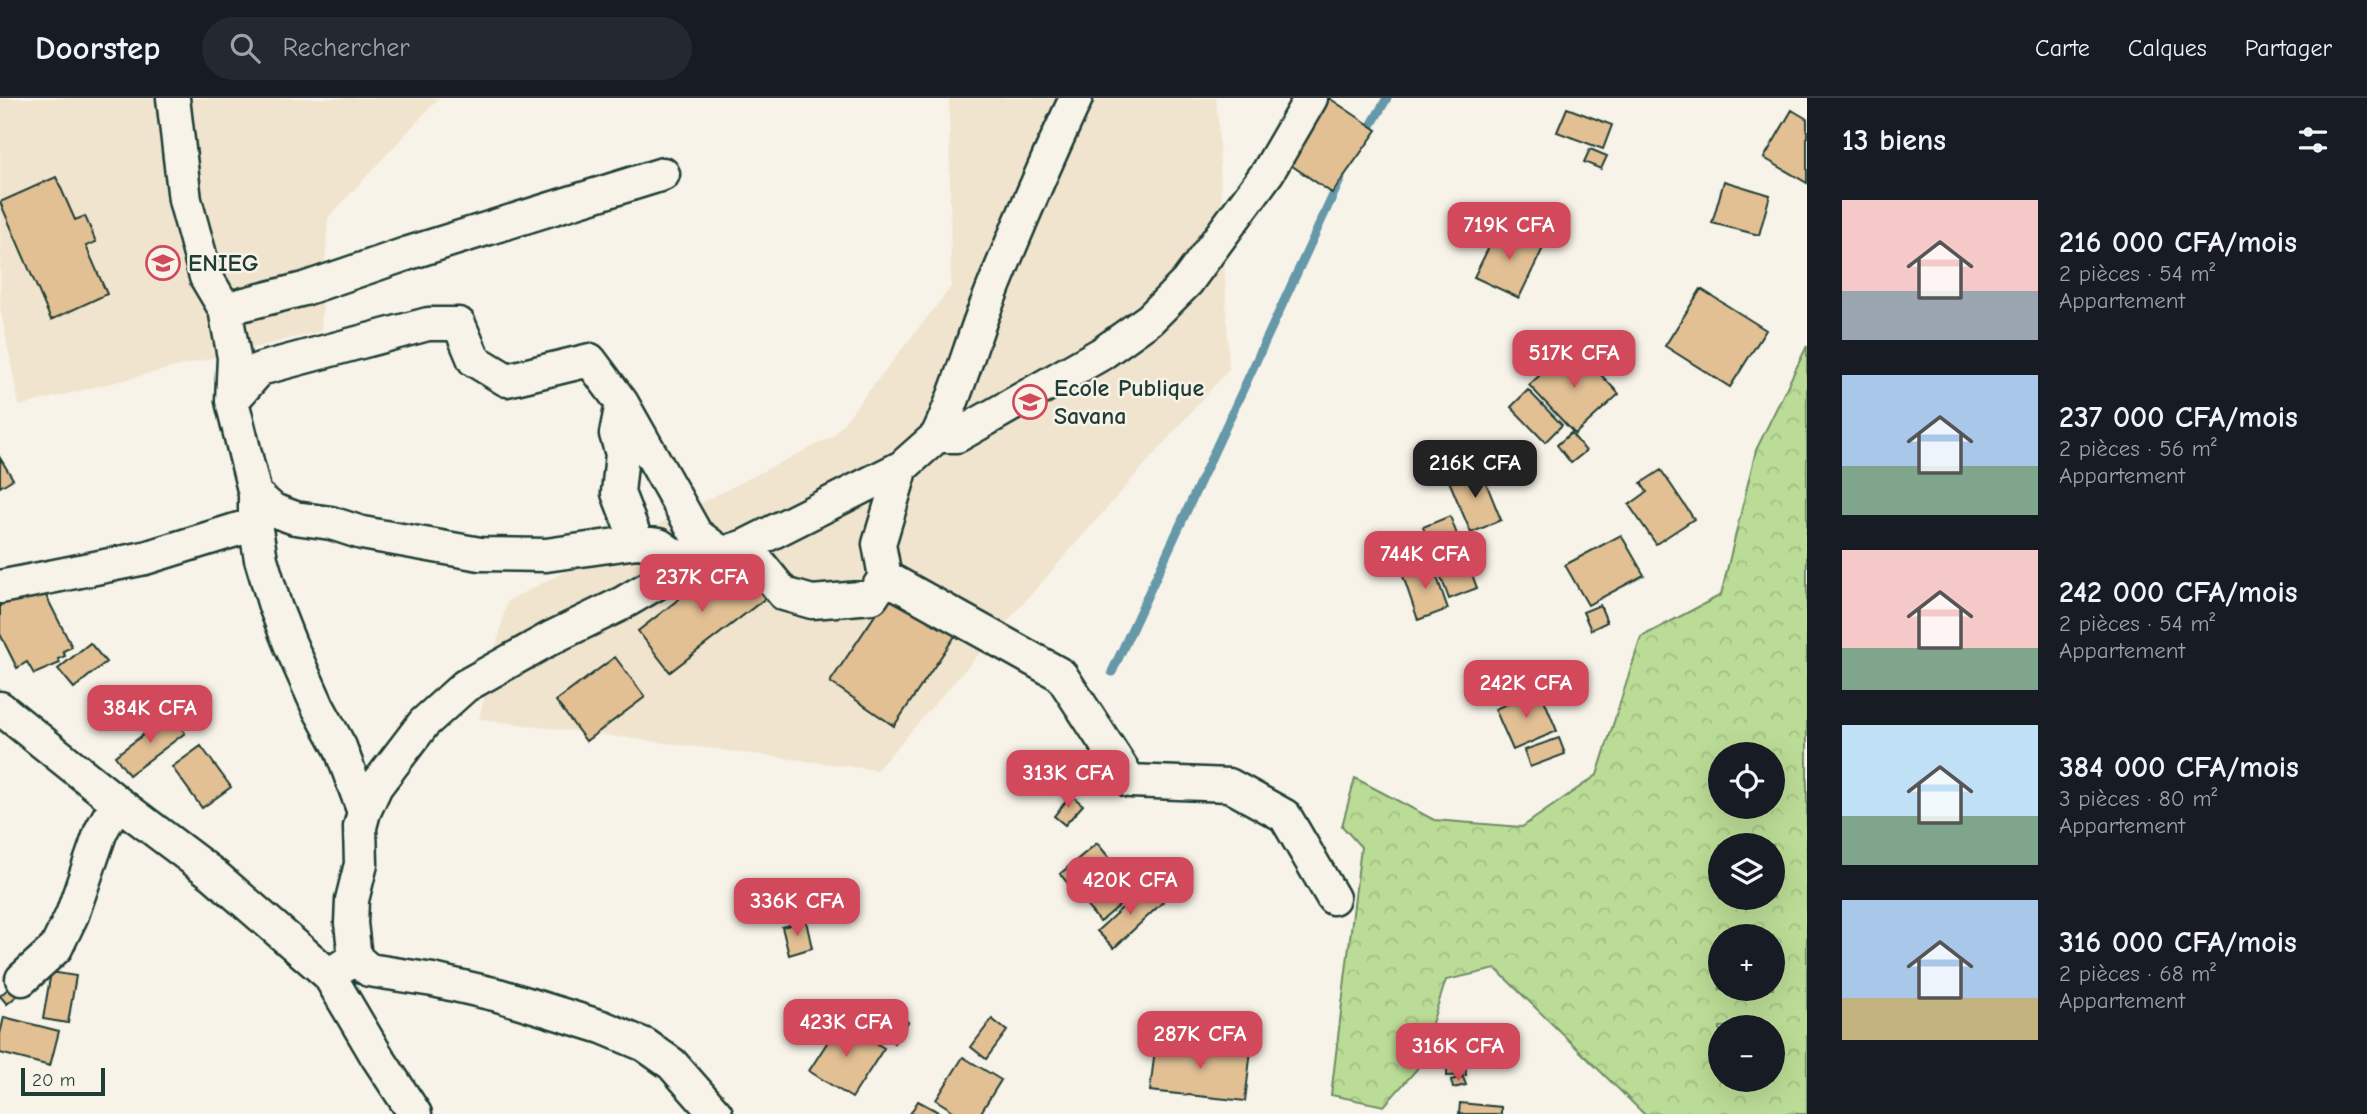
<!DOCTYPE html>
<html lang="fr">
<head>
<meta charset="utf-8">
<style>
	:root { --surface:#171b24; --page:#242831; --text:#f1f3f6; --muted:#9ea1a6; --line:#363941; --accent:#d1495b }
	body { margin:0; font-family:"Comic Neue",sans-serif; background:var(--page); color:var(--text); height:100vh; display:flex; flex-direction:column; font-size:26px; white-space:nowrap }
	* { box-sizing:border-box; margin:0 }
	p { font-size:23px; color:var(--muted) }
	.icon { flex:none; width:38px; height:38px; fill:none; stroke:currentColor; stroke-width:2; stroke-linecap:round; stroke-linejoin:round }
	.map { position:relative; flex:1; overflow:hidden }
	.panel { display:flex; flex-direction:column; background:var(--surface); width:560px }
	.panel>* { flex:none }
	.fabs { position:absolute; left:1708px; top:644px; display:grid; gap:14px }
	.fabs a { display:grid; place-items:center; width:77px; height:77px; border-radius:50%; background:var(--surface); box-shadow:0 7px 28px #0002; font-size:35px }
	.scale { position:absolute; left:21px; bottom:18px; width:84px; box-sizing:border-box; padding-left:7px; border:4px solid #1f3d34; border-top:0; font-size:19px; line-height:24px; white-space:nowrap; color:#1f3d34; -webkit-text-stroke:5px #f7f3e8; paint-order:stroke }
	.price { position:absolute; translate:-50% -60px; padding:0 16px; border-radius:14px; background:var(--accent); color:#fff; font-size:23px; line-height:46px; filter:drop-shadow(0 2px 4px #0008) }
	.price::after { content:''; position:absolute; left:50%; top:42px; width:21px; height:16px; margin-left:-10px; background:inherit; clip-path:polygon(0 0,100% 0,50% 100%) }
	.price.current { background:#222; color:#fff }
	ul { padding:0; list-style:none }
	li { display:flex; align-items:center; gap:21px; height:175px; padding:0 35px }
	li span { display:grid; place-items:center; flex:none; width:196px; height:140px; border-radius:0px; color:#555 }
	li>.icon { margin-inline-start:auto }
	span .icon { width:84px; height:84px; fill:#fffc; stroke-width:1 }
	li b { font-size:30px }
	h2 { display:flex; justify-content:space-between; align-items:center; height:84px; padding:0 35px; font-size:30px }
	header { display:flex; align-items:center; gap:42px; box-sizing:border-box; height:98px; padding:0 35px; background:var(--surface); border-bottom:2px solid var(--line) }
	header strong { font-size:33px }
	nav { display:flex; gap:38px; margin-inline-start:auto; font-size:24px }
	.search { width:490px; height:63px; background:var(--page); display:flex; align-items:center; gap:18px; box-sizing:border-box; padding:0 24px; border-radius:38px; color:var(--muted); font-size:26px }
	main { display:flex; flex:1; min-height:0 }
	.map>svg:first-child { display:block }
</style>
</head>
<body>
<header>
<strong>Doorstep</strong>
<div class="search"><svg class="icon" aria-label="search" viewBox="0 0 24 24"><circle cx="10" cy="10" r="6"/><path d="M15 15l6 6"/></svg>Rechercher</div>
<nav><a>Carte</a><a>Calques</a><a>Partager</a></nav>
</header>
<main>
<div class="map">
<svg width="1807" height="1016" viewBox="0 0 1807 1016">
	<defs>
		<pattern id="forest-crowns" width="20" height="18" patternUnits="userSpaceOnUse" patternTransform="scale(1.75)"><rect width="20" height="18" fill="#bbdc96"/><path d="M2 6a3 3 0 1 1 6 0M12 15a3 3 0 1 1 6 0" fill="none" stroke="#a0be82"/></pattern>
	</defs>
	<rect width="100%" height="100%" fill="#f7f3e8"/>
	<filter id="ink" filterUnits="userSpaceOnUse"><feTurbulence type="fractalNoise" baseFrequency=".0143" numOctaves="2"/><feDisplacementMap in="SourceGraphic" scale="14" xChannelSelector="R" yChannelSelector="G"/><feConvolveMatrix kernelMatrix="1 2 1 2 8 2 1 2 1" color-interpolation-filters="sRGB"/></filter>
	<g filter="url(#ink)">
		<path fill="#f1e4cf" d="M0 0H439L328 120 321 233 19 308 0 209Z
			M949 0H1216L1218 19 1229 271 877 672 479 621 507 503 833 338 951 189Z"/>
		<path fill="url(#forest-crowns)" stroke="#6d8c65" stroke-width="2" fill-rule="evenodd" d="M1807 248V1016H1644L1496 871 1446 882 1417 971 1384 1008 1331 997 1361 749 1342 728 1355 680 1434 722 1522 729 1597 677 1641 539 1721 497 1756 352ZM1720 656H1773V709H1720ZM1720 747H1773V800H1720ZM1720 838H1773V891H1720ZM1720 929H1773V982H1720Z"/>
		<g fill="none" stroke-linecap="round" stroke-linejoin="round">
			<path stroke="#6598a8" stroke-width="9" d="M1365 38 1387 0
				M1112 574 1341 80"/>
		</g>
		<path fill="#e2c094" stroke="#1f3d34" stroke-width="2" d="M1329 0 1377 32 1332 95 1285 63Z
			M1567 10 1612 27 1603 51 1557 34Z
			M1792 12 1807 21V85L1764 60Z
			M1590 51 1607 58 1601 71 1584 64Z
			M56 79 75 122 85 118 96 144 86 148 107 196 51 222 0 104Z
			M1724 83 1770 97 1759 137 1712 125Z
			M1500 127 1544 148 1519 200 1474 179Z
			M1701 191 1766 232 1730 289 1665 248Z
			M1573 247 1619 296 1575 336 1529 287Z
			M1528 292 1562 327 1545 344 1511 309Z
			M1571 335 1586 353 1571 365 1557 347Z
			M0 360 13 381 0 389Z
			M1480 370 1501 422 1471 435 1449 383Z
			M1661 372 1694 421 1656 446 1629 407 1647 394 1641 385Z
			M1450 418 1477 490 1449 501 1423 429Z
			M1621 437 1644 477 1588 507 1565 467Z
			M734 458 767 499 670 574 638 533Z
			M1432 465 1448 511 1418 522 1402 475Z
			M40 486 72 549 63 553 65 558 58 561 60 565 34 576 27 564 17 570 0 536V506Z
			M890 495 955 538 894 628 830 584Z
			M1600 507 1607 524 1591 532 1583 514Z
			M90 545 106 564 74 590 58 571Z
			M615 559 645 599 586 643 556 603Z
			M1540 592 1557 633 1513 652 1495 611Z
			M171 616 185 635 129 677 115 658Z
			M1559 640 1565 656 1530 669 1524 652Z
			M201 648 231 689 202 710 172 669Z
			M1071 697 1083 707 1065 727 1054 718Z
			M1097 745 1137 793 1100 824 1060 776Z
			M1147 787 1163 804 1114 850 1097 833Z
			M806 823 812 850 789 857 782 829Z
			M51 874 76 878 68 925 43 921Z
			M11 888 18 897 7 906 0 898Z
			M895 915 908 924 894 945 881 935Z
			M4 919 59 933 50 968 0 955V936Z
			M992 921 1007 933 986 961 971 949Z
			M841 923 884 950 852 1000 809 973Z
			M1156 942 1251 952 1245 1003 1150 993Z
			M963 959 1001 982 980 1016H958L936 1002Z
			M1465 961 1466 977 1447 978V962Z
			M1463 979 1466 987 1453 990 1451 982Z
			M918 1003 942 1016H910Z
			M1460 1005 1501 1009V1016H1459Z"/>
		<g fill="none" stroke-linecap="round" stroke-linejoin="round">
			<g stroke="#1f3d34" stroke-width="37">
				<path id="street" d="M173 0 185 102 206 179 225 211 234 259 232 303 255 396V426L261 461 275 508 290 546 318 609 340 649 364 714 360 729 361 766 352 802 351 825 355 860
					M225 211 304 191 409 155 663 76
					M232 303 260 271 428 226H459L474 262 507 282 590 262 622 305 696 436 720 454
					M622 305 616 336 622 356 618 395 637 444
					M937 338C956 300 967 258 982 218 1011 144 1042 72 1076 0
					M255 396 273 412 295 420 331 425 362 435 480 456 546 457 637 444 659 447 688 467
					M745 448 784 496 812 504 872 499 885 479 879 446 902 369
					M885 479 1061 577 1130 683 1229 687 1285 718 1333 800
					M0 489 145 460 255 426
					M0 610 117 704 214 777 329 877 378 960 415 1016
					M364 714 376 688 424 625 465 588 551 540 621 506 688 467 745 448 902 369 937 338H957L1101 256 1150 221 1187 184 1217 143 1268 74 1311 0
					M338 871 355 860 369 872 433 882 498 897 602 929 645 947 672 966 716 1016
					M22 881 56 850 72 817 101 733 117 704"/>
			</g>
			<use href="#street" stroke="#f7f3e8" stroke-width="32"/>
		</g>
	</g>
	<defs>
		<g id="university-ring" transform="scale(1.75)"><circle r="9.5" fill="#f7f3e8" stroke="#d1495b" stroke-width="1.5"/><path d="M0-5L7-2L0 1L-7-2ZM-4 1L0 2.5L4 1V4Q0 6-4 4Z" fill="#d1495b"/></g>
		<g id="school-ring" transform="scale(1.75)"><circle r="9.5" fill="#f7f3e8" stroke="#d1495b" stroke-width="1.5"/><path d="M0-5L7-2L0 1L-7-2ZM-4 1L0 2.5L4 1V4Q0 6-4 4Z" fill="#d1495b"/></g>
	</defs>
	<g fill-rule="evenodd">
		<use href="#university-ring" x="163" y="165"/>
		<use href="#school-ring" x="1030" y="304"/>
	</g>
	<g text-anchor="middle" stroke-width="5" stroke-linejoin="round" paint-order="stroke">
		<g font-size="24" font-weight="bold" fill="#1f3d34" stroke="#f7f3e8" text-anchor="start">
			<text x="188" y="173">ENIEG</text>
			<text x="1054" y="298">Ecole Publique<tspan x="1054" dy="28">Savana</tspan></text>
		</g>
	</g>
</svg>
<div class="fabs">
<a><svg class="icon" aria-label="locate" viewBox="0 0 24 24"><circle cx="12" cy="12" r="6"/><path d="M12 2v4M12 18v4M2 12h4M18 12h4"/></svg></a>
<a><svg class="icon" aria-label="layers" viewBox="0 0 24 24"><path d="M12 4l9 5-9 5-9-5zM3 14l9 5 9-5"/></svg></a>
<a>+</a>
<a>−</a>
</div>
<div class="scale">20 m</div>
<b class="price" style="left:1509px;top:164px">719K CFA</b>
<b class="price" style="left:1574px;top:292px">517K CFA</b>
<b class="price current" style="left:1475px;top:402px">216K CFA</b>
<b class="price" style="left:1425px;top:493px">744K CFA</b>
<b class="price" style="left:702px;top:516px">237K CFA</b>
<b class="price" style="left:1526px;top:622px">242K CFA</b>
<b class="price" style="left:150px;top:647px">384K CFA</b>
<b class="price" style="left:1068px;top:712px">313K CFA</b>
<b class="price" style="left:1130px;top:819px">420K CFA</b>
<b class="price" style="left:797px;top:840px">336K CFA</b>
<b class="price" style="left:846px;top:961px">423K CFA</b>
<b class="price" style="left:1200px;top:973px">287K CFA</b>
<b class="price" style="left:1458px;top:985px">316K CFA</b>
</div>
<section class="panel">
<h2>13 biens<svg class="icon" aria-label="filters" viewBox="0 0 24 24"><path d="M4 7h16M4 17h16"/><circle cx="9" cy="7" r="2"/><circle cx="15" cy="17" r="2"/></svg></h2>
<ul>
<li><span style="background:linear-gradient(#f6c9c9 65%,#9aa5b1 0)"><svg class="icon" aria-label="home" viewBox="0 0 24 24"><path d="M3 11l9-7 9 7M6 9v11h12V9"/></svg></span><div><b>216 000 CFA/mois</b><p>2 pièces · 54 m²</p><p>Appartement</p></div></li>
<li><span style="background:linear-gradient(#a9c7e8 65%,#7fa58c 0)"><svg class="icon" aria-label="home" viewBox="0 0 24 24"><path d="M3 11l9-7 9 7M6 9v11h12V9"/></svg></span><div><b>237 000 CFA/mois</b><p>2 pièces · 56 m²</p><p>Appartement</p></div></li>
<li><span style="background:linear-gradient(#f6c9c9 70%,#7fa58c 0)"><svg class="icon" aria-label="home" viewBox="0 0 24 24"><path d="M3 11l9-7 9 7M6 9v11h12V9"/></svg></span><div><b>242 000 CFA/mois</b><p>2 pièces · 54 m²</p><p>Appartement</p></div></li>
<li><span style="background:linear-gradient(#bfe0f5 65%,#7fa58c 0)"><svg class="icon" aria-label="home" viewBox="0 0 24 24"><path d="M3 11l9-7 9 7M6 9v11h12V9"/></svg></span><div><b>384 000 CFA/mois</b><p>3 pièces · 80 m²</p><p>Appartement</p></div></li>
<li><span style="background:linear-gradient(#a9c7e8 70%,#c2b280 0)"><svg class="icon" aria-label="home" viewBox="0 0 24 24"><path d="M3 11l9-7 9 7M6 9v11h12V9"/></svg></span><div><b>316 000 CFA/mois</b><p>2 pièces · 68 m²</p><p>Appartement</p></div></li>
</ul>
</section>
</main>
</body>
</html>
